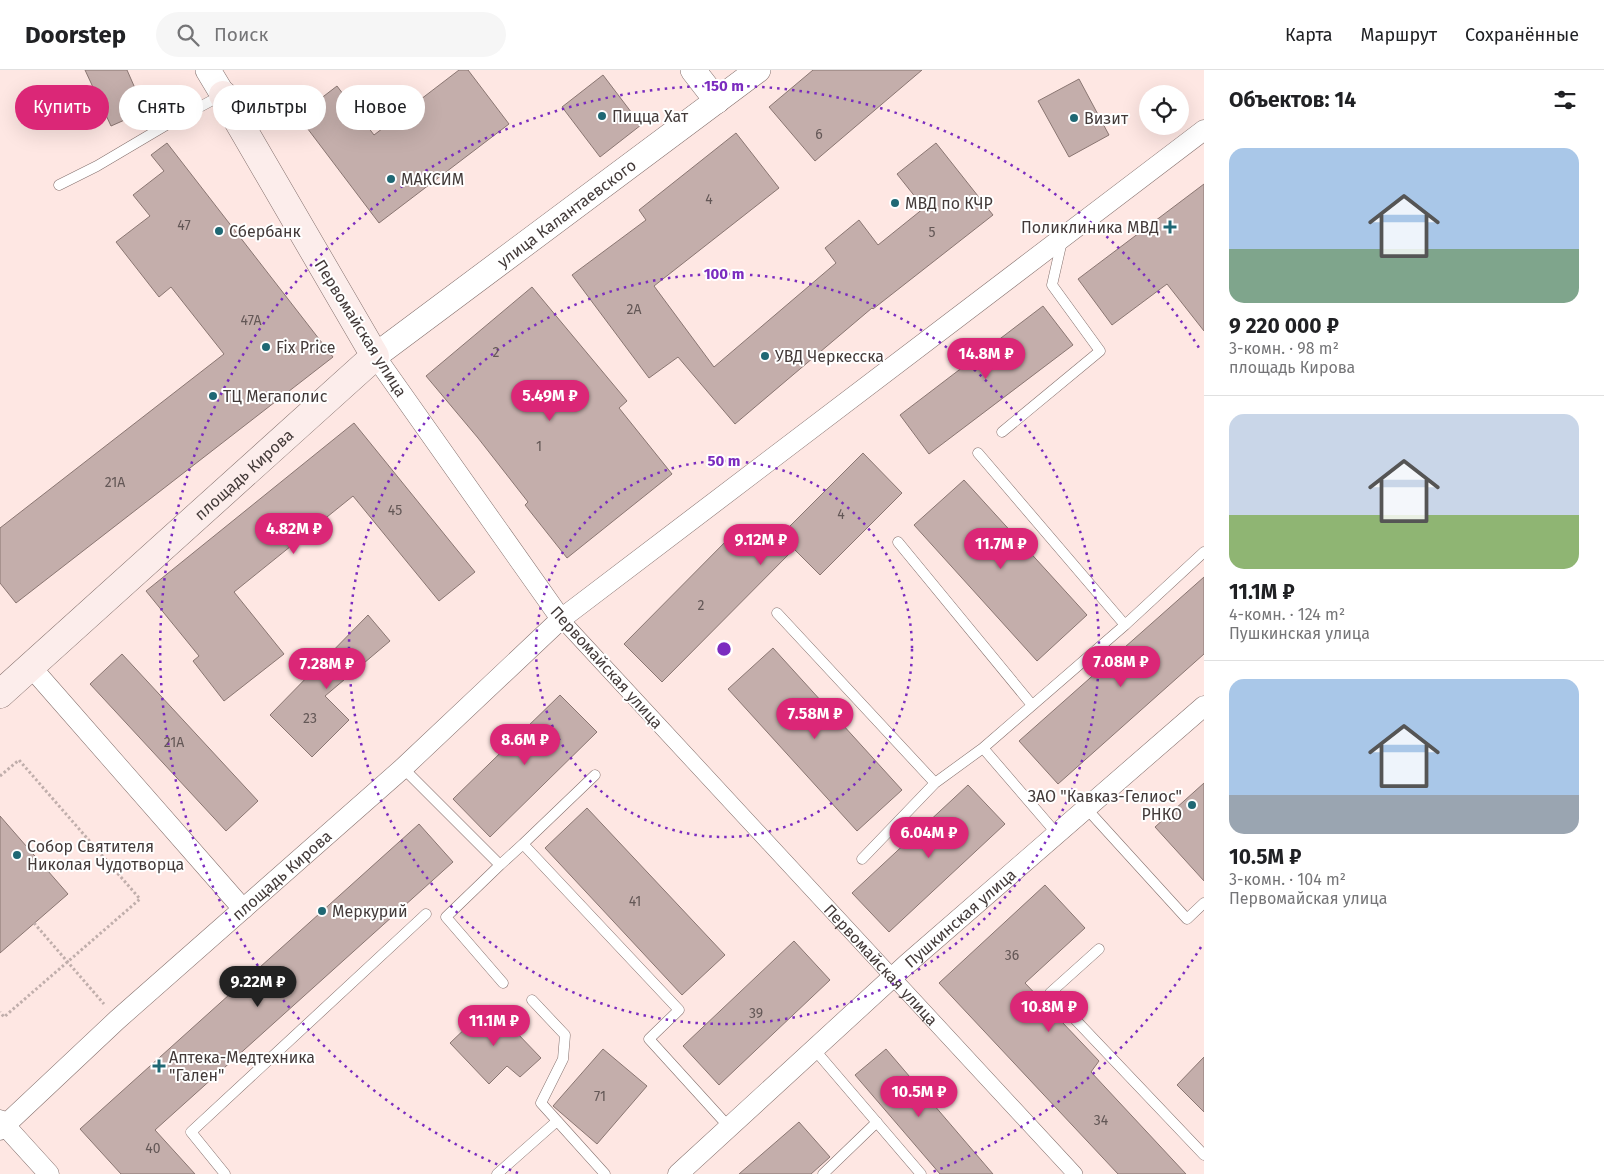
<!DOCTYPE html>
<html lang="ru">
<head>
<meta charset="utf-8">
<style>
	:root { --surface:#fff; --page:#f6f6f6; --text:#202124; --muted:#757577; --line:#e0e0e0; --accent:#db2777 }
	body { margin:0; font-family:"Fira Sans",sans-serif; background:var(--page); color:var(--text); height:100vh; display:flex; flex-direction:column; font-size:19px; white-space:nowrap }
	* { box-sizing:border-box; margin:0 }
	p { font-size:16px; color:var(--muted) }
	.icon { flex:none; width:28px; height:28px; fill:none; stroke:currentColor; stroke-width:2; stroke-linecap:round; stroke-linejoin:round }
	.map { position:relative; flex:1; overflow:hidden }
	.drawer { display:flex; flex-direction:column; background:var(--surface); width:400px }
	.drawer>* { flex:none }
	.top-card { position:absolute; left:15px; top:15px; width:475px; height:45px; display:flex; gap:10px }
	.controls { position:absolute; left:1139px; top:15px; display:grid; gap:10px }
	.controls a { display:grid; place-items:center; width:50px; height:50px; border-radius:50%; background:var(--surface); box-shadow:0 5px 20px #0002; font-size:25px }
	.price { position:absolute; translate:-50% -42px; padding:0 11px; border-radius:18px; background:var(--accent); color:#fff; font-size:16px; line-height:32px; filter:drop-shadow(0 1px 2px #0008) }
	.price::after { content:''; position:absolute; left:50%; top:30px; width:15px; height:11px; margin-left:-8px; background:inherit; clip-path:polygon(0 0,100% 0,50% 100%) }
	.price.selected { background:#222; color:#fff }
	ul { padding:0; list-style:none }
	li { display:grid; align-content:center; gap:10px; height:265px; padding:0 25px }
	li+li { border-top:1px solid var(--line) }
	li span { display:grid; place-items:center; height:155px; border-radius:15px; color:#555 }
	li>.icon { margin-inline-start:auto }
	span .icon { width:90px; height:90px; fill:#fffc; stroke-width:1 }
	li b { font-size:21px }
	h2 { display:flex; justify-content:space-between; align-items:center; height:60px; padding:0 25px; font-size:21px }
	.pill { padding:0 18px; border-radius:22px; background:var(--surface); box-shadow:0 5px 20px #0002; font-size:18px; line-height:45px }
	.pill.selected { background:var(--accent); color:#fff }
	header { display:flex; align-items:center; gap:30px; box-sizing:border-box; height:70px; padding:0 25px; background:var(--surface); border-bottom:1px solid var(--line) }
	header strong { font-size:24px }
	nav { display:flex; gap:28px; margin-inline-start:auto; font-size:18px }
	.search { width:350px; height:45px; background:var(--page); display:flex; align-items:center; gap:12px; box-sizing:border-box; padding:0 18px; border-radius:28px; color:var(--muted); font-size:19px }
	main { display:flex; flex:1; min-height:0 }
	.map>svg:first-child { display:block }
</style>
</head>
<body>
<header>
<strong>Doorstep</strong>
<div class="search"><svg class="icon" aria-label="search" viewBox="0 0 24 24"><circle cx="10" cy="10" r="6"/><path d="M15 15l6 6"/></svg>Поиск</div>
<nav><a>Карта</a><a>Маршрут</a><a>Сохранённые</a></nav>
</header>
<main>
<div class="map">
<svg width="1204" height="1104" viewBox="0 0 1204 1104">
	<rect width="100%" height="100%" fill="#fee7e3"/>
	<path fill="#c4aeab" stroke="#8a7672" d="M85 0H127L145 41 111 56Z
		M459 0H468L509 54 379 153 298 46 337 16 374 65Z
		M813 0H922L815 91 769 37Z
		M603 5 641 55 600 87 562 37Z
		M1079 9 1109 65 1069 87 1038 31Z
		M736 63 779 118 654 216 714 297 836 193 825 178 859 150 878 175 924 138 897 104 936 73 993 145 873 239 872 238 735 354 678 287 649 308 572 205 646 150 639 140Z
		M167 73 333 287 16 533 0 513V458L224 284 171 217 159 227 116 172 150 146 133 125 164 101 151 85Z
		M1204 114V261L1167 214 1112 255 1078 209Z
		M532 217 627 331 619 338 672 404 567 488 525 435 528 432 478 368 426 306Z
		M1043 236 1073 275 929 384 900 345Z
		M354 353 475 502 439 531 353 426 234 522 284 584 224 631 193 591 199 586 146 521Z
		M863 383 902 423 820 505 794 479 662 612 624 574 738 459 763 483Z
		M964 410 1087 545 1037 591 914 455Z
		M1204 507V584L1058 714 1019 671Z
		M368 545 390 571 325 626 349 650 312 687 270 645Z
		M773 578 902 720 857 761 728 619Z
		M122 584 258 731 226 761 90 614Z
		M560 625 597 662 490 767 453 729Z
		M1204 713V811L1155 757Z
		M968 715 1005 754 889 862 852 823Z
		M587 738 725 885 682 925 545 778Z
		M0 746 68 824 0 883Z
		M419 754 453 792 155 1060 195 1104H121L80 1059Z
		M1045 815 1085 858 1025 913 1099 991 1091 1002 1186 1104H1118L939 913Z
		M794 871 830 910 719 1015 683 976Z
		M490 935 541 988 520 1007 507 996 489 1014 450 973Z
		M603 979 647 1016 597 1074 553 1036Z
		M886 979 993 1104H940L855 1005Z
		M1204 987V1042L1177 1015Z
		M799 1052 830 1087 811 1104H739Z"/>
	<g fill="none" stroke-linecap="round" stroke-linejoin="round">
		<g stroke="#84706d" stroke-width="11">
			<path id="service" d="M59 115 97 96 168 54 222 25
				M1002 362 1100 281 1052 215 1062 171
				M978 383 1125 555 983 678 1057 764
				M898 472 1032 635
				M777 543 935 713
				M1125 555 1204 482
				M403 698 500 795 523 774 679 940 649 969 729 1057
				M1086 738 1187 849 1204 833
				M523 774 595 705
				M862 789 935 713 983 678
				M500 795 446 847 503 913
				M1099 879 1050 923 1204 1085
				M532 930 565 965 563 989 541 1033 605 1104
				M814 979 921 1104
				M225 1104 191 1062 426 844
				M497 1104 557 1051
				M823 1104 877 1052"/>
		</g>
		<g stroke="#84706d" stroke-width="16">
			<g id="pedestrian">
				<path id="s1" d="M561 549 1075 1104"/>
			</g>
		</g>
		<g stroke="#84706d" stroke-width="21">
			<g id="minor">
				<path d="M375 286 561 549"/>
				<path d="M31 597 243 839"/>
				<path d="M0 1050 49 1104"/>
				<path id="s2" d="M0 1060 117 950 403 698 561 549 1204 60"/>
				<path id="s3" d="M678 1104 907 894 1204 636"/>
			</g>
		</g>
		<g stroke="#84706d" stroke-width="26">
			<g id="tertiary">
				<path d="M208 0 223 25"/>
				<path d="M693 0 717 31"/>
				<path id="s4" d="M375 286 758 0"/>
			</g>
		</g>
		<g stroke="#84706d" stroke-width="29">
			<g id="secondary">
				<path id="s5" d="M0 624 375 286 223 25"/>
			</g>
		</g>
		<path stroke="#c0aeab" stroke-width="3" stroke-dasharray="2.5 2.5" stroke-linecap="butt" d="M0 706 19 690 140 829 4 947 0 942
			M34 853 104 934"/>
		<use href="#service" stroke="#fff" stroke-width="10"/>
		<use href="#pedestrian" stroke="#fff" stroke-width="15"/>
		<use href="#minor" stroke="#fff" stroke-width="20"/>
		<use href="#tertiary" stroke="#fff" stroke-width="25"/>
		<use href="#secondary" stroke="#fcedeb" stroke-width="28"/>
	</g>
	<g fill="none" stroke="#7b2cbf" stroke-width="2.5" stroke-dasharray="2.5 5">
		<circle cx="724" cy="579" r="188"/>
		<circle cx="724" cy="579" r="375"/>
		<path d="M1201 877A563 563 0 0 1 930 1103M518 1103A563 563 0 1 1 1201 281"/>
	</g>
	<g fill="#1f6874" stroke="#fff" stroke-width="2">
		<circle cx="602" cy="46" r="5"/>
		<circle cx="1074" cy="48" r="5"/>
		<circle cx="391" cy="109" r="5"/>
		<circle cx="895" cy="133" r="5"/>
		<path d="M1167.5 149.5h5v5h5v5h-5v5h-5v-5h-5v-5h5z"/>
		<circle cx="219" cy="161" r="5"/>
		<circle cx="266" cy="277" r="5"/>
		<circle cx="765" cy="286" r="5"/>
		<circle cx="213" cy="326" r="5"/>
		<circle cx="1192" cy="735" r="5"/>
		<circle cx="17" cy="785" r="5"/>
		<circle cx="322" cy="841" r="5"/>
		<path d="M156.5 988.5h5v5h5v5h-5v5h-5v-5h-5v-5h5z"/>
	</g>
	<g text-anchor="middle" stroke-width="4" stroke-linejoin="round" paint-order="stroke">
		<g font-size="14" fill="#635756">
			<text x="819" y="69">6</text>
			<text x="709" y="134">4</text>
			<text x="184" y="160">47</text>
			<text x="932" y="167">5</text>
			<text x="634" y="244">2А</text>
			<text x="251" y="255">47А</text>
			<text x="496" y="287">2</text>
			<text x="539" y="381">1</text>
			<text x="115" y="417">21А</text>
			<text x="395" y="445">45</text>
			<text x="841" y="449">4</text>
			<text x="701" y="540">2</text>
			<text x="310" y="653">23</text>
			<text x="174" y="677">21А</text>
			<text x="635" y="836">41</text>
			<text x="1012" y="890">36</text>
			<text x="756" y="948">39</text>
			<text x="600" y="1031">71</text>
			<text x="1101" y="1055">34</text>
			<text x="153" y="1083">40</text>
		</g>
		<g font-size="16" fill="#433a39" stroke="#fff" text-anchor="start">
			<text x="612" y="52">Пицца Хат</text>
			<text x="1084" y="54">Визит</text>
			<text x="401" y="115">МАКСИМ</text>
			<text x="905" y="139">МВД по КЧР</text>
			<text x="1159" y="163" text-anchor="end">Поликлиника МВД</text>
			<text x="229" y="167">Сбербанк</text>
			<text x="276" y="283">Fix Price</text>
			<text x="775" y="292">УВД Черкесска</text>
			<text x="223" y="332">ТЦ Мегаполис</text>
			<text x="1182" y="732" text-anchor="end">ЗАО "Кавказ-Гелиос"<tspan x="1182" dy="18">РНКО</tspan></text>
			<text x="27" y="782">Собор Святителя<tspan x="27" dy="18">Николая Чудотворца</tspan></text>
			<text x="332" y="847">Меркурий</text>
			<text x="169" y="993">Аптека-Медтехника<tspan x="169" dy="18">"Гален"</tspan></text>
		</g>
		<g font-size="16" fill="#433a39" stroke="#fff">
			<text dy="6" stroke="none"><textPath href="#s4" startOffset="239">улица Калантаевского</textPath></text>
			<text transform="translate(361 258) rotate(58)" y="6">Первомайская улица</text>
			<text dy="6" stroke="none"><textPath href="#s5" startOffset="328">площадь Кирова</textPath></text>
			<text transform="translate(607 597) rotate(48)" y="6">Первомайская улица</text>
			<text dy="6" stroke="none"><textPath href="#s2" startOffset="380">площадь Кирова</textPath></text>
			<text dy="6" stroke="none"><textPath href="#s3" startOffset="381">Пушкинская улица</textPath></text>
			<text dy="6" stroke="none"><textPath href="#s1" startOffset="471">Первомайская улица</textPath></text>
		</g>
	</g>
	<circle cx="724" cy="579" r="8" fill="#7b2cbf" stroke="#fff" stroke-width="2.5"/>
	<g font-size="15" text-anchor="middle" font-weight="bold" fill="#7b2cbf" stroke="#fff" stroke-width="4" stroke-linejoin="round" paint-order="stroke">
		<text x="724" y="21">150 m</text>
		<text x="724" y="209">100 m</text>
		<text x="724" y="396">50 m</text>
	</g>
</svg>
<div class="controls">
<a><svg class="icon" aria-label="locate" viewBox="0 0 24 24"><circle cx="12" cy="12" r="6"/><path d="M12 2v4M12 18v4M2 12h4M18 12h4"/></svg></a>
</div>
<b class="price" style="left:986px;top:310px">14.8M ₽</b>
<b class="price" style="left:550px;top:352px">5.49M ₽</b>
<b class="price" style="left:294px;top:485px">4.82M ₽</b>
<b class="price" style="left:761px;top:496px">9.12M ₽</b>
<b class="price" style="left:1001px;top:500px">11.7M ₽</b>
<b class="price" style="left:1121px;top:618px">7.08M ₽</b>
<b class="price" style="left:327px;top:620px">7.28M ₽</b>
<b class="price" style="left:815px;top:670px">7.58M ₽</b>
<b class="price" style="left:525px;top:696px">8.6M ₽</b>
<b class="price" style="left:929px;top:789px">6.04M ₽</b>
<b class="price selected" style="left:258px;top:938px">9.22M ₽</b>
<b class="price" style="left:1049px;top:963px">10.8M ₽</b>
<b class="price" style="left:494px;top:977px">11.1M ₽</b>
<b class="price" style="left:919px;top:1048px">10.5M ₽</b>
<div class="top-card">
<a class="pill selected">Купить</a>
<a class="pill">Снять</a>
<a class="pill">Фильтры</a>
<a class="pill">Новое</a>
</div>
</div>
<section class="drawer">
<h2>Объектов: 14<svg class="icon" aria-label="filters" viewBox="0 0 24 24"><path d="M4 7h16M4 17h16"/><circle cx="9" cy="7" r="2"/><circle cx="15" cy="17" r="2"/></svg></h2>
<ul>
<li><span style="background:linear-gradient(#a9c7e8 65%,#7fa58c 0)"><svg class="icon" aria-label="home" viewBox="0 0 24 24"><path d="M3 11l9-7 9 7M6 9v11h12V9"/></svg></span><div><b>9 220 000 ₽</b><p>3-комн. · 98 m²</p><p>площадь Кирова</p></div></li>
<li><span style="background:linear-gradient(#c9d6e8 65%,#8fb573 0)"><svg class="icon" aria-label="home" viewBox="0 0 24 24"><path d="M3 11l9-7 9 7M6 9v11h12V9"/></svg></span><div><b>11.1M ₽</b><p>4-комн. · 124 m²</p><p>Пушкинская улица</p></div></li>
<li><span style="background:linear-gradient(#a9c7e8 75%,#9aa5b1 0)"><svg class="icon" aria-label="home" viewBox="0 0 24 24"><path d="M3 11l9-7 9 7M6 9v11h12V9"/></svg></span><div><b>10.5M ₽</b><p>3-комн. · 104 m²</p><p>Первомайская улица</p></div></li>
</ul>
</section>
</main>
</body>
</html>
